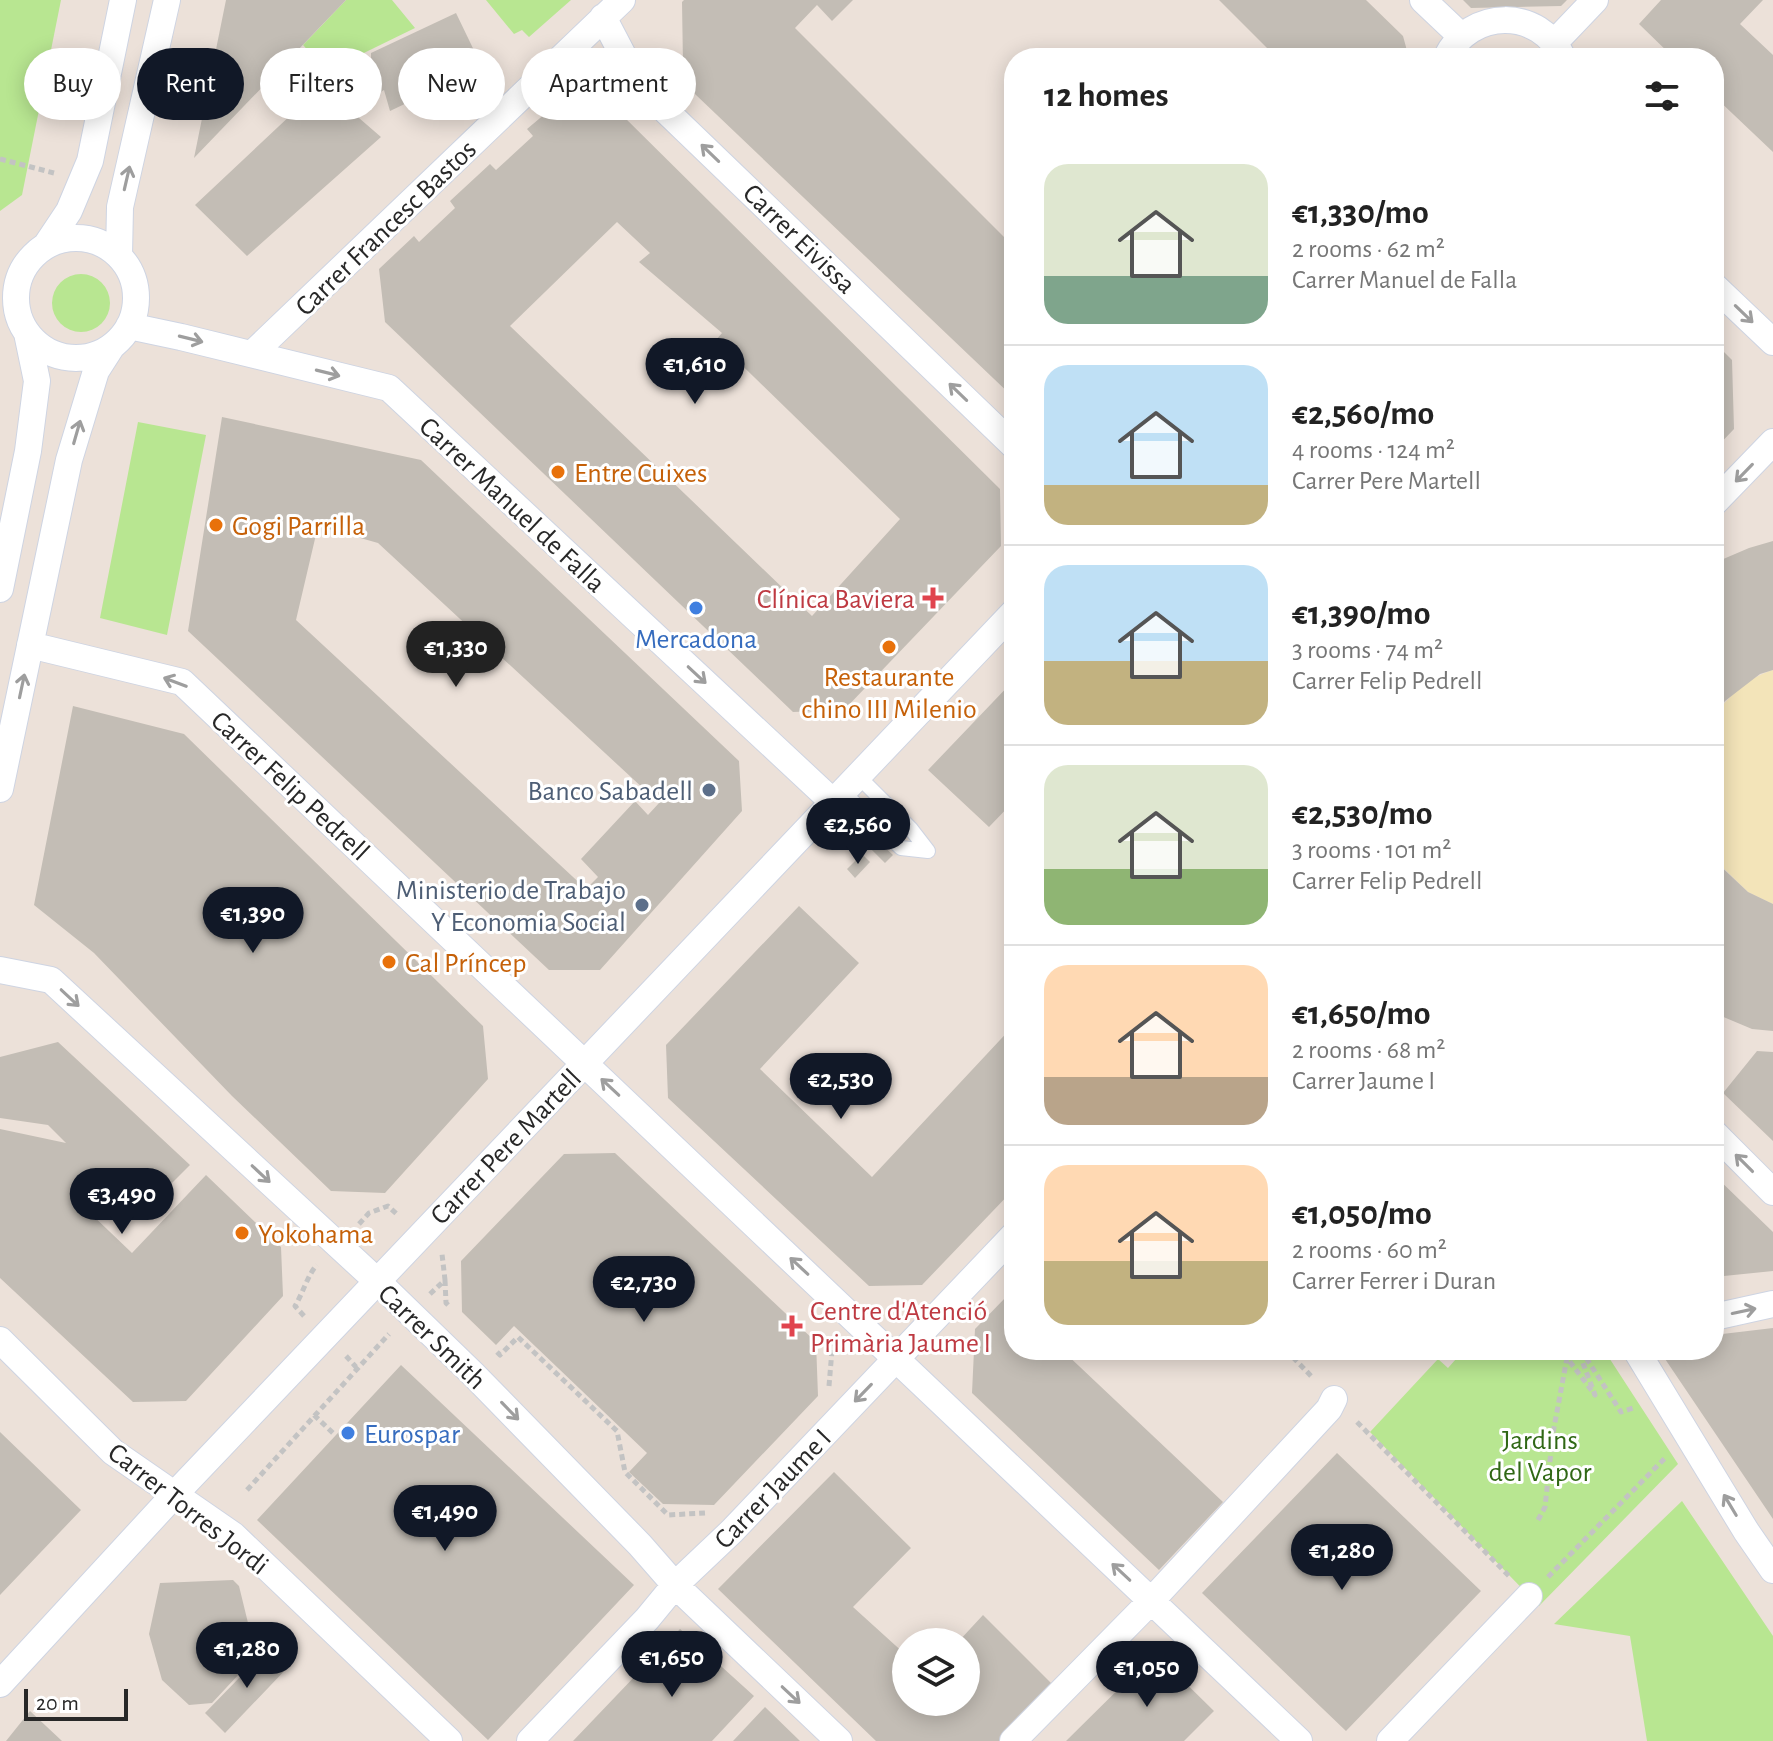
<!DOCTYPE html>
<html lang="en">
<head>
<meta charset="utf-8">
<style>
	:root { --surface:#fff; --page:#f6f6f6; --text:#222; --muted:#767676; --line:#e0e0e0; --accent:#111827 }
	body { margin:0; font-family:"Alegreya Sans",sans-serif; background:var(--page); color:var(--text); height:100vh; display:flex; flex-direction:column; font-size:30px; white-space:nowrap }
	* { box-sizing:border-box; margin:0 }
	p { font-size:26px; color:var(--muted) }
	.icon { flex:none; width:44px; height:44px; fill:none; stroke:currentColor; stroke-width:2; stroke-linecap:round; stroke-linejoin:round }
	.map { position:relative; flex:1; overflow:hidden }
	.panel { position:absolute; left:1004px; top:48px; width:720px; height:1312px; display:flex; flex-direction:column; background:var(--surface); border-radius:32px; box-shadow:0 4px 20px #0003 }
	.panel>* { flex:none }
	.hud { position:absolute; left:24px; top:48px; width:760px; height:72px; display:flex; gap:16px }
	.buttons { position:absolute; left:892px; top:1628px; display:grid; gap:16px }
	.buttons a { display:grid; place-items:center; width:88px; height:88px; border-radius:50%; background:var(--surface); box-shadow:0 4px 20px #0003; font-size:40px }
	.scale { position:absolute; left:24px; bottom:20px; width:104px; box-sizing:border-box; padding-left:8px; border:4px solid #282828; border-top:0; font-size:22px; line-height:28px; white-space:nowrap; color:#282828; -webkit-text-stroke:6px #fff; paint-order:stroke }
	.price { position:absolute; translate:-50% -68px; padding:0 18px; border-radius:28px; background:var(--accent); color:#fff; font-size:26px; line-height:52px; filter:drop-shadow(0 2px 4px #0008) }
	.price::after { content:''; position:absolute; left:50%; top:48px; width:24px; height:18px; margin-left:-12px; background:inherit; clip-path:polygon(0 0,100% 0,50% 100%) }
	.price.active { background:#222; color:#fff }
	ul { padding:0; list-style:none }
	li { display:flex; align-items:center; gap:24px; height:200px; padding:0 40px }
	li+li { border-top:2px solid var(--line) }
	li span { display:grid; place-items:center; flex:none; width:224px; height:160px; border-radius:24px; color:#555 }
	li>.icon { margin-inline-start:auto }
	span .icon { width:96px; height:96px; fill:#fffc; stroke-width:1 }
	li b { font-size:34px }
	h2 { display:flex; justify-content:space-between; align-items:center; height:96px; padding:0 40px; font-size:34px }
	.pill { padding:0 28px; border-radius:36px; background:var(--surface); box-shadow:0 4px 20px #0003; font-size:28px; line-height:72px }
	.pill.active { background:var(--accent); color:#fff }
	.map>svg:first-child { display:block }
</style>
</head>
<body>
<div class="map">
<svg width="1773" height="1741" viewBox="0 0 1773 1741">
	<rect width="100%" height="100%" fill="#ece1d9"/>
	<path fill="#b8e691" d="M0 0H61L22 195 0 211Z
		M346 0H392L415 28 327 71 303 45Z
		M486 0H571L529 37 522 30 514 34Z
		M52 303a29 29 0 1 1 58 0a29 29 0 1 1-58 0Z
		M138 422 206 435 167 635 100 618Z
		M1464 1350H1604L1678 1464 1539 1606 1370 1432 1438 1359 1448 1368Z
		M1682 1501 1773 1636V1741H1647L1630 1636 1554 1624Z"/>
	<path fill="#f3e4b9" d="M1773 670V904L1748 892 1714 859V717C1728 696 1749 677 1773 670Z"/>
	<path fill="#c3bdb5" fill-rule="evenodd" d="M226 0H346L194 158Z
		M684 0H853L832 21 817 5 795 28 1014 247V398L675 75 683 65 682 2Z
		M1219 0H1366L1403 36 1409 58H1277Z
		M1463 0H1567L1561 6 1471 8Z
		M1661 0H1763L1740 24 1773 55V152L1714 96V58H1674L1639 24Z
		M456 13 482 67 390 111 384 90 366 101 359 118 381 137 247 256 195 205 326 82 330 74 346 73 371 62V53Z
		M558 103 620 113 1000 489 1001 546 844 710 793 712 385 322 379 269 414 236 419 242 455 208 450 201 490 164 496 170 533 136 527 129ZM617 222 650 253 639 262 722 333 716 340 900 519 812 616 510 326Z
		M1714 342 1732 360 1734 429 1714 450Z
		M222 417 421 460 739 761 742 811 600 970H549L188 631ZM318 526 378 543 659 803 648 815 635 801 581 859 598 877 586 889 296 620Z
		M1773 541V670L1760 674 1725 701 1714 717V563L1749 548Z
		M1014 680V801L989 827 928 770Z
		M73 706 184 734 483 1026 488 1079 385 1193 331 1191 232 1096 94 953 34 905Z
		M877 840 893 855 885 863 870 848Z
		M862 854 870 862 855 878 847 869Z
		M1714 860 1748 892 1773 904V1031L1752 1029 1714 1013Z
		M799 906 859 963 760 1069 872 1177 1014 1025V1189L922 1285 869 1286 668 1098 666 1045Z
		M58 1042 190 1165 138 1217 107 1186 86 1209 132 1253 206 1175 281 1247 283 1296 186 1401 133 1402 0 1278V1129L66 1143 48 1125 0 1118V1057Z
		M1757 1051 1773 1052V1141L1723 1093Z
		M615 1153 816 1342 818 1396 714 1505 663 1504 629 1472 647 1453 514 1326 496 1345 462 1312 461 1261 564 1154Z
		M1714 1175 1773 1232V1271L1714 1277Z
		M1006 1297 1014 1305V1350H1062L1223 1502 1159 1570 972 1393 975 1329Z
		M1773 1328V1519L1659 1350H1714V1335Z
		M401 1365 634 1585 488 1740 257 1520Z
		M0 1432 81 1510 0 1595Z
		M1337 1453 1481 1591 1346 1731 1202 1593Z
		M834 1472 911 1548 853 1607 906 1655V1702H966V1642H958L983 1615 1054 1686 1003 1741H876L718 1589Z
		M233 1580 239 1586 249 1627 240 1673 212 1703 189 1705 162 1680 149 1634 160 1583Z
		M680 1629 754 1696 712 1741H573Z
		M269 1647 289 1666 225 1733 205 1713Z
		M1155 1653 1214 1711 1184 1741H1066Z
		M765 1707 800 1741H733Z
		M30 1711 62 1741H6Z"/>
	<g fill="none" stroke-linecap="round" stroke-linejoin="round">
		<g stroke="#ced4e2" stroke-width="16">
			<path id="lane" d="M858 776 911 829 928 851
				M843 792 901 848 928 851"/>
		</g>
		<g stroke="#ced4e2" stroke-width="28">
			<path id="street" d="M1423 0 1461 36
				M603 17 638 84 1014 446
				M1554 43 1595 0
				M1446 58C1470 8 1540 7 1563 58
				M16 298a60 60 0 1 1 120 0a60 60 0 1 1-120 0Z
				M47 244 69 211 90 161 123 0
				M119 256 120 207 167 0
				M1714 286 1773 342
				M129 326 181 337 389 388 833 802
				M252 354 622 0
				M1714 503 1773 442
				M0 589 28 451 37 381 27 333
				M30 645 182 682 1299 1741
				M0 789 69 460 96 371 112 346
				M0 970 51 980 377 1281 473 1374 640 1545 675 1585 839 1741
				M1714 1133 1773 1192
				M1714 1317 1773 1304
				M0 1340 113 1452 233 1535 449 1741
				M1636 1350 1746 1531 1773 1570
				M0 1684 174 1495 1014 612
				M530 1741 647 1619 675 1585 732 1531 1014 1235
				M1013 1741 1151 1601 1329 1409 1334 1399
				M1390 1741 1529 1596"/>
		</g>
		<path stroke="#c3c3c3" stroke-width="5" stroke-dasharray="6 4" stroke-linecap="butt" d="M0 159 54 173
			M359 1224 369 1213 388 1206 399 1216
			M445 1280 446 1303 449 1306
			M430 1294 445 1280 442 1254
			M304 1316 295 1306C303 1293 308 1274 317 1265
			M1286 1350 1313 1378
			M1581 1350 1621 1412 1636 1407
			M497 1352 500 1355 518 1337 617 1431 625 1472 668 1515 705 1513
			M346 1356 356 1367
			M829 1386 832 1350 838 1342
			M314 1415 335 1435
			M1357 1422 1510 1577
			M247 1490 389 1334
			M1538 1520 1545 1507 1553 1433 1567 1358 1595 1395 1578 1350
			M1548 1577 1667 1456"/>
		<use href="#lane" stroke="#fff" stroke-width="14"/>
		<use href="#street" stroke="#fff" stroke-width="26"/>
	</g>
	<defs><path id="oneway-shaft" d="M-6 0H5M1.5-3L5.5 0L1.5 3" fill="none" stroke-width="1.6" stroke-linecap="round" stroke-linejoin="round" transform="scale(2)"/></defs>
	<g stroke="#9e9e9e">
		<use href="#oneway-shaft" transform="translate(710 153) rotate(-136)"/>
		<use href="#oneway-shaft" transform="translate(127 178) rotate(-77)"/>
		<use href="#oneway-shaft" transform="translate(1744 314) rotate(44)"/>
		<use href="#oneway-shaft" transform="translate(191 339) rotate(14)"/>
		<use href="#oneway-shaft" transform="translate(328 373) rotate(14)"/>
		<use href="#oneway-shaft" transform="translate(958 392) rotate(-136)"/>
		<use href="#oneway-shaft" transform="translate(77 432) rotate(-74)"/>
		<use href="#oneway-shaft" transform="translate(1744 473) rotate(134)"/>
		<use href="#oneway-shaft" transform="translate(697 675) rotate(43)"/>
		<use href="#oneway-shaft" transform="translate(175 682) rotate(-159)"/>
		<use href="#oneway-shaft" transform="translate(22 686) rotate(-78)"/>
		<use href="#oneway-shaft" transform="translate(70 998) rotate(43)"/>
		<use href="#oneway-shaft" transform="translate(610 1087) rotate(-137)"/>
		<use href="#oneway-shaft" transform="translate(1744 1163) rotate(-135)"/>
		<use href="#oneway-shaft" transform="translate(261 1174) rotate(43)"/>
		<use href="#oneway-shaft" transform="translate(799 1266) rotate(-137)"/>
		<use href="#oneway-shaft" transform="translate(1744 1311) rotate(-12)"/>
		<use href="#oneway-shaft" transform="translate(863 1393) rotate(134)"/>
		<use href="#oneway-shaft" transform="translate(510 1411) rotate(46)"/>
		<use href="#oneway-shaft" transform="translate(1730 1505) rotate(-121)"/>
		<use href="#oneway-shaft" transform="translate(1121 1572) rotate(-137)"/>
		<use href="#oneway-shaft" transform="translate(791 1695) rotate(43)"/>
	</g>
	<g fill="#e8710a" stroke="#fff" stroke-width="3">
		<circle cx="558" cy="472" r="8"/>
		<circle cx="216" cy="525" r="8"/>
		<circle cx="889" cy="647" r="8"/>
		<circle cx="389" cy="962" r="8"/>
		<circle cx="242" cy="1233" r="8"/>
	</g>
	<g fill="#e0444e" stroke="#fff" stroke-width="3">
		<path d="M929 586h8v8h8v8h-8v8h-8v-8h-8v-8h8z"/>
		<path d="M788 1314h8v8h8v8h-8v8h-8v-8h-8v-8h8z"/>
	</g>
	<g fill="#3f7fe0" stroke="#fff" stroke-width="3">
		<circle cx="696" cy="608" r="8"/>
		<circle cx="348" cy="1433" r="8"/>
	</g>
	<g fill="#5c6f8a" stroke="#fff" stroke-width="3">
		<circle cx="709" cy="790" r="8"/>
		<circle cx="642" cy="905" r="8"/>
	</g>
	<g text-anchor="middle" stroke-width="6" stroke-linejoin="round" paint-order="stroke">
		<g font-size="28" fill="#282828" stroke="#fff">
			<text transform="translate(385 227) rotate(-44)" y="10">Carrer Francesc Bastos</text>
			<text transform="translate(800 238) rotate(44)" y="10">Carrer Eivissa</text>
			<text transform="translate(513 504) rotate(43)" y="10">Carrer Manuel de Falla</text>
			<text transform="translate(291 785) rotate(43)" y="10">Carrer Felip Pedrell</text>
			<text transform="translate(505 1146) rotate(-46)" y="10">Carrer Pere Martell</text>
			<text transform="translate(433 1336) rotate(44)" y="10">Carrer Smith</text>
			<text transform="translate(772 1488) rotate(-46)" y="10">Carrer Jaume I</text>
			<text transform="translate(189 1508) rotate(38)" y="10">Carrer Torres Jordi</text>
		</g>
		<g font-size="28" fill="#c56008" stroke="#fff" text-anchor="start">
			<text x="574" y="482">Entre Cuixes</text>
			<text x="232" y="535">Gogi Parrilla</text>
			<text x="889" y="686" text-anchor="middle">Restaurante<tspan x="889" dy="32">chino III Milenio</tspan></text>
			<text x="405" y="972">Cal Príncep</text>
			<text x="258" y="1243">Yokohama</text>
		</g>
		<g font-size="28" fill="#be3a42" stroke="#fff" text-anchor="end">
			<text x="915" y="608">Clínica Baviera</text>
			<text x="810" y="1320" text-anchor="start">Centre d'Atenció<tspan x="810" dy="32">Primària Jaume I</tspan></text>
		</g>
		<g font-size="28" fill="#366cbe" stroke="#fff">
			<text x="696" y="648">Mercadona</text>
			<text x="364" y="1443" text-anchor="start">Eurospar</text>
		</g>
		<g font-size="28" fill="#4e5e75" stroke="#fff" text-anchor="end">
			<text x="693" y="800">Banco Sabadell</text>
			<text x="626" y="899">Ministerio de Trabajo<tspan x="626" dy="32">Y Economia Social</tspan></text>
		</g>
		<g font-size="28" fill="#306815" stroke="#fff">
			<text x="1540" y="1449">Jardins<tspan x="1540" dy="32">del Vapor</tspan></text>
		</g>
	</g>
</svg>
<div class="buttons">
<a><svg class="icon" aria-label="layers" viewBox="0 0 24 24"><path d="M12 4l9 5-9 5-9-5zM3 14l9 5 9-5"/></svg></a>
</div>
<div class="scale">20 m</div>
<b class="price" style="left:695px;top:406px">€1,610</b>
<b class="price active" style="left:456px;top:689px">€1,330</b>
<b class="price" style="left:858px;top:866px">€2,560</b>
<b class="price" style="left:253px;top:955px">€1,390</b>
<b class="price" style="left:841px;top:1121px">€2,530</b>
<b class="price" style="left:122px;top:1236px">€3,490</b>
<b class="price" style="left:644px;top:1324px">€2,730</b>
<b class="price" style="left:445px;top:1553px">€1,490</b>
<b class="price" style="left:1342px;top:1592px">€1,280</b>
<b class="price" style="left:247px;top:1690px">€1,280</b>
<b class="price" style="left:672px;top:1699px">€1,650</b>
<b class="price" style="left:1147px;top:1709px">€1,050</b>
<div class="hud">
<a class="pill">Buy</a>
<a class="pill active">Rent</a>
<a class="pill">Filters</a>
<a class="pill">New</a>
<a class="pill">Apartment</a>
</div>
<section class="panel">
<h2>12 homes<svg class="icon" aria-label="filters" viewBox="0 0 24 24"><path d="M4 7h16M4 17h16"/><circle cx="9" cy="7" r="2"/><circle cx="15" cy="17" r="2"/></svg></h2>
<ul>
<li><span style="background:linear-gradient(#dfe7d0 70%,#7fa58c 0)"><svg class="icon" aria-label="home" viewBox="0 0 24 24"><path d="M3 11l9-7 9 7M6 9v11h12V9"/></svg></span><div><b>€1,330/mo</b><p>2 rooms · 62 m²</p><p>Carrer Manuel de Falla</p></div></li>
<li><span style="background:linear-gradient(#bfe0f5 75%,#c2b280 0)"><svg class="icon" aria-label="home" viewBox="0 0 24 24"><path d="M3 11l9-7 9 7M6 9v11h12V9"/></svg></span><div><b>€2,560/mo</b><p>4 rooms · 124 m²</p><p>Carrer Pere Martell</p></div></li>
<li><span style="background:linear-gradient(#bfe0f5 60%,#c2b280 0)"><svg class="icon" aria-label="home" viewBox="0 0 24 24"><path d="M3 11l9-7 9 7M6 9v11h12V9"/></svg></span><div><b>€1,390/mo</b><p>3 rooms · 74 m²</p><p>Carrer Felip Pedrell</p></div></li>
<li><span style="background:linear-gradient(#dfe7d0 65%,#8fb573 0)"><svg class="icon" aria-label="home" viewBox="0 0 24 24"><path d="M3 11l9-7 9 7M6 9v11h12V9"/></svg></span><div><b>€2,530/mo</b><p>3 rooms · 101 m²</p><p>Carrer Felip Pedrell</p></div></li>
<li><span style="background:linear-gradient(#ffd9b3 70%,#b9a48a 0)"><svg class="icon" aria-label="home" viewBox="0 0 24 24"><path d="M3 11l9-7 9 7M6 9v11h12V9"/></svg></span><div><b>€1,650/mo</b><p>2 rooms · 68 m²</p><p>Carrer Jaume I</p></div></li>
<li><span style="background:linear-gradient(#ffd9b3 60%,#c2b280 0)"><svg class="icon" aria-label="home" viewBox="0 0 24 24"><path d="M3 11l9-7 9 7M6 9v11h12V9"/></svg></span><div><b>€1,050/mo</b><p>2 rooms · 60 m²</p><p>Carrer Ferrer i Duran</p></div></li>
</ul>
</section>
</div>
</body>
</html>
